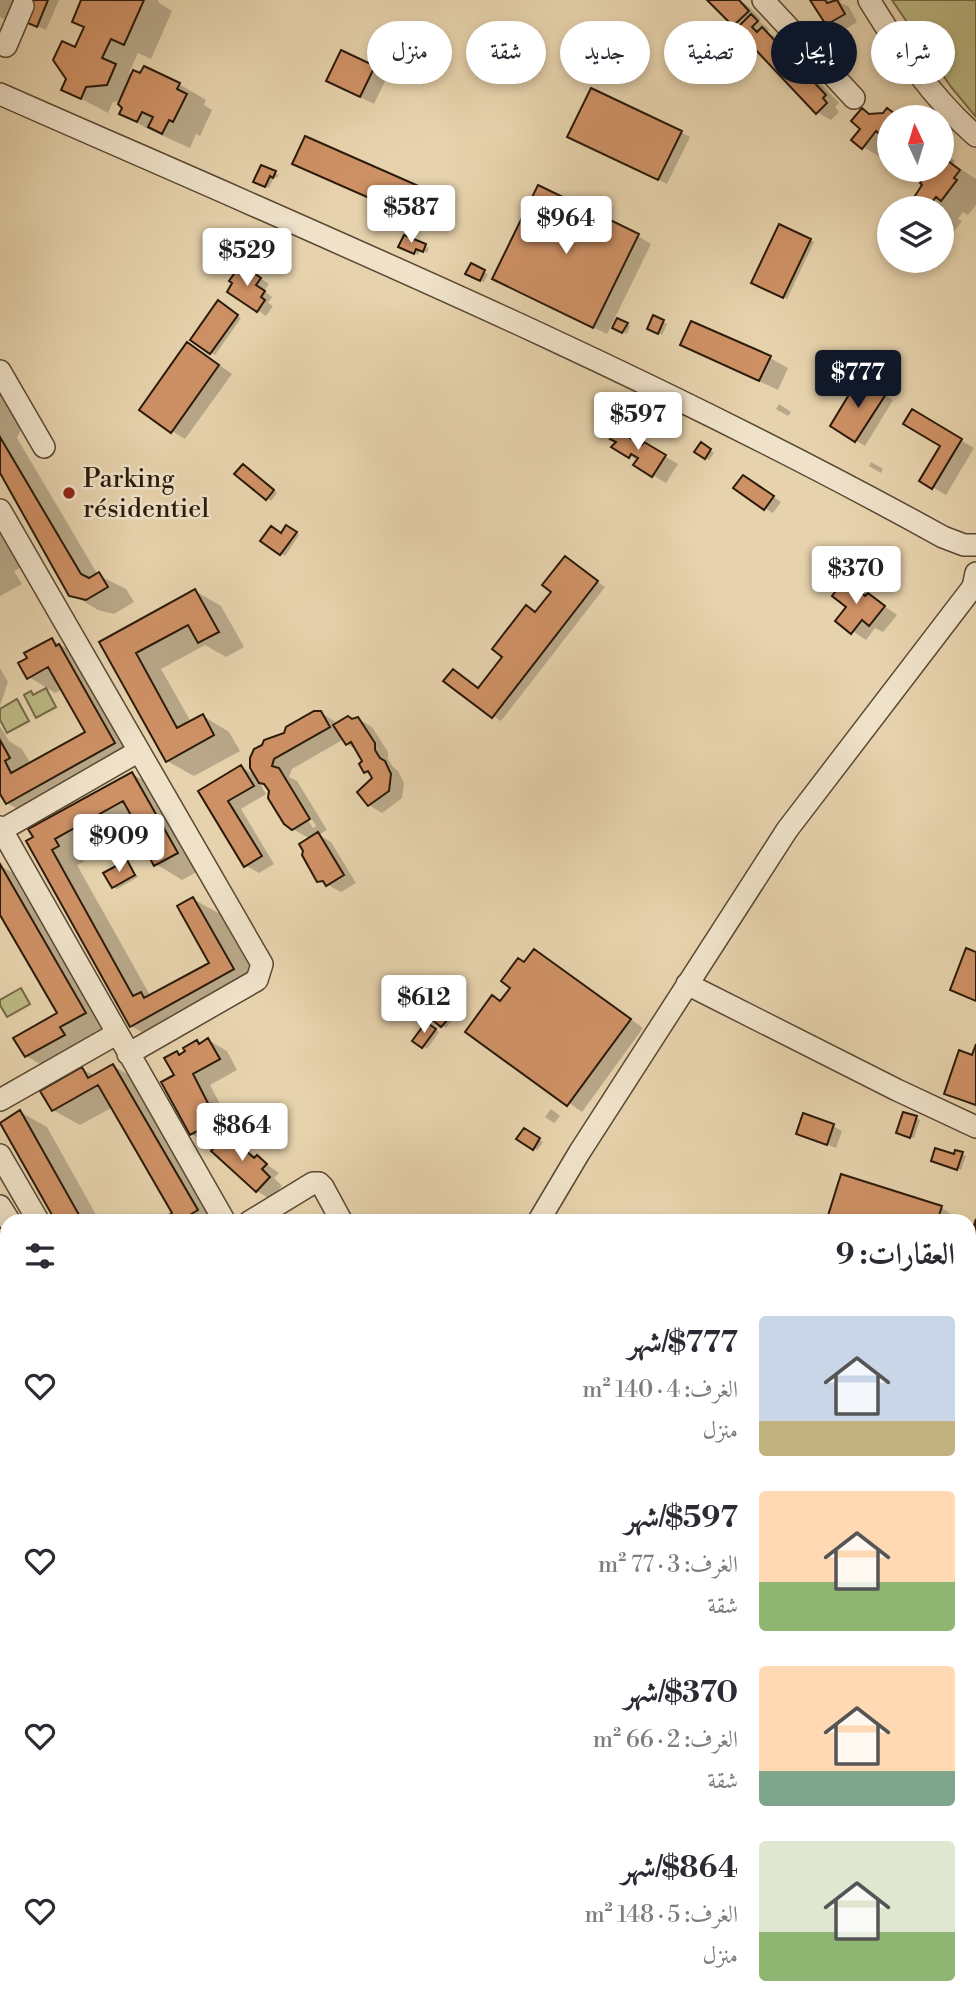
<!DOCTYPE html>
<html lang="ar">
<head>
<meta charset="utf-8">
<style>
	:root { --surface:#fff; --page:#f7f7f7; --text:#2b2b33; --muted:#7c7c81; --accent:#111827 }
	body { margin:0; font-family:"Libre Bodoni",Amiri,serif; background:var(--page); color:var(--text); direction:rtl; height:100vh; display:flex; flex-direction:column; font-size:26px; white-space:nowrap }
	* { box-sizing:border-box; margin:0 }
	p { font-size:23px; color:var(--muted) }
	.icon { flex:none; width:38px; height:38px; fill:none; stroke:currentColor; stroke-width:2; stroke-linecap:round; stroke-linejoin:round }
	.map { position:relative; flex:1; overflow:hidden; direction:ltr }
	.details { position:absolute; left:0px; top:1214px; width:976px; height:800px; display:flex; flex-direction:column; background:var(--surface); border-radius:21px 21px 0 0; box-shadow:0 4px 10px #0003; direction:rtl }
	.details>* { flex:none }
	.hud { position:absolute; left:21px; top:21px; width:934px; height:63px; direction:rtl; display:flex; gap:14px }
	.needle { width:46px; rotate:356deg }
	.buttons { position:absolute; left:877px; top:105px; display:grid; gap:14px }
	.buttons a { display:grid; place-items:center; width:77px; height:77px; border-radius:50%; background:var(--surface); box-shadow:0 4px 10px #0003; font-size:35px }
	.price { position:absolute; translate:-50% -60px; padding:0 16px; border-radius:7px; background:#fff; color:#222; font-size:23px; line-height:46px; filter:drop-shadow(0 2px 4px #0008) }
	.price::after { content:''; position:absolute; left:50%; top:42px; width:21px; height:16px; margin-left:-10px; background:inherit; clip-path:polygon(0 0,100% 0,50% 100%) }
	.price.current { background:var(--accent); color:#fff }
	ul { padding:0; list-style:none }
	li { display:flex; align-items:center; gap:21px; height:175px; padding:0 21px }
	li span { display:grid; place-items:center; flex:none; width:196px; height:140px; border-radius:7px; color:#555 }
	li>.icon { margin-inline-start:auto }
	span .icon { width:84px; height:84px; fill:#fffc; stroke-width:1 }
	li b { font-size:30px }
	h2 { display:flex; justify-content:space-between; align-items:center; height:84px; padding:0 21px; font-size:30px }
	.chip { padding:0 24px; border-radius:32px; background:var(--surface); box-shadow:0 4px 10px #0003; font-size:24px; line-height:63px }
	.chip.current { background:var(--accent); color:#fff }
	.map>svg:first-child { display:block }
</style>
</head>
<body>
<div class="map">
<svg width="976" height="2014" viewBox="0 0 976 2014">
	<rect width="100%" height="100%" fill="#e6d2ac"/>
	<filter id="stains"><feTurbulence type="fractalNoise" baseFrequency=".00286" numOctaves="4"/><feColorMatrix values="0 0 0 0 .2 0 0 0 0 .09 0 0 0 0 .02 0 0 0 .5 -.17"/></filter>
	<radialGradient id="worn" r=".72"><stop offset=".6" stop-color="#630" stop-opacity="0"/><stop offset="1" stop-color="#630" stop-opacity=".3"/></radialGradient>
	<path fill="#bdba84" stroke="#746a47" stroke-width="2" d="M892 0H976V117L951 87Z
		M46 688 56 707 36 718 24 695 31 691 33 695Z
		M17 699 29 721 7 733 0 720V709Z
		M21 988 30 1004 7 1017 0 1005V1000Z"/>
	<path fill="#0003" fill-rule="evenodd" d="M0 0H28L17 24 0 17Z
		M35 0H59L46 30 34 25Z
		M83 0H158L159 3 172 11 151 59 138 53 129 73 179 84 206 100 204 105 212 110 200 136 196 134 190 148 148 129 122 114 125 107 121 101 113 102 108 113 63 89 86 28Z
		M710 0H739L747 5 761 19 759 21 770 30 767 32 776 37 839 103 835 107 839 112 831 120 817 112 739 28Z
		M812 0H842L839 2 849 7 857 22 841 32 827 24Z
		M341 52 388 75 374 104 341 88Z
		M862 110 871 115H884L888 110 900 117H889V162L863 147Z
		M681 132 690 137 667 184 578 141Z
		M942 150 955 161 953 164 976 179V205L968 215 963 212 958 219 962 221 942 247V208H908L925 185V180L907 170H942Z
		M261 167 279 175 277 178 274 177 269 188 255 182Z
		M303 168 438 196 447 201 436 226Z
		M780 226 814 242 787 299 753 283Z
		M638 236 651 244 607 334 507 286Z
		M405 237 429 248 427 253 420 250 418 255 404 248Z
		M269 242 282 249 279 256 265 249Z
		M471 266 488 274 484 282 468 274Z
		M250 271 269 284 264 291 272 297 268 303 273 306 266 316 229 291Z
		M218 302 241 318 215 355 192 340Z
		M654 318 667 324 662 335 649 328Z
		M618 320 630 326 627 334 614 328Z
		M682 345 770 358 788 368 778 390Z
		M201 352 232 374 185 439 172 431Z
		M860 380 893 400 865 446 832 426Z
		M0 394 21 407 22 427 17 438 98 575 126 589 134 602 114 614 98 610 71 594 0 469Z
		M779 404 791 412 788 416 776 409Z
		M912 412 974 448 946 495 921 480 942 445Z
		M618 429 678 464 666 483 636 465 638 461 614 446 618 441Z
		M701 444 714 453 709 460 696 451Z
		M871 462 883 469 881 473 869 466Z
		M247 468 277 493 271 501 237 473Z
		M751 482 781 502 773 513 765 508Z
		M0 527 23 566 14 571 22 584 0 596Z
		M287 527 299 535 285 556 262 541 281 535Z
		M573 563 605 587 501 721 493 716 480 690Z
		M847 579 897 615 883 632 875 628 866 640 837 621 848 607Z
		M195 591 221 606 244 647 226 657 205 645 161 669 191 722 203 716 229 732 240 751 194 776 167 761 101 643Z
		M52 640 78 655 141 758 34 818 7 803 0 791V726L9 741 22 749 31 764 87 733 62 689 55 693 29 677Z
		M0 668 8 682 0 706Z
		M321 713 339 724 358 719 372 727 388 752V759L393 767 398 771 404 783 402 798 382 813 369 805 374 778 366 772 365 762 357 750 347 744 344 739 292 769 289 777 297 781 327 830 319 835 331 842 356 883 341 892 319 880 310 839 293 829 267 785 258 780 266 794 241 809 274 864 259 873 245 865 201 791 241 767 257 776 276 740ZM277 770H281L316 826 313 828Z
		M132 774 159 789 204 868 182 880 156 864 148 843 137 823 81 855 84 862 77 865 151 997 211 963 193 899 220 914 260 985 158 1041 131 1026 28 841Z
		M127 862 138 877 117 889 113 887Z
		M0 866 28 881 112 1028 53 1071 26 1056 59 1014 0 912Z
		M548 959 643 1028 582 1112 467 1031 501 1002 525 964Z
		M444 1011 453 1019 446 1028 433 1018Z
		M427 1024 439 1032 427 1049 415 1041Z
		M208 1040 227 1051 237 1070 210 1085 230 1123 222 1128 226 1135 210 1144 191 1134 176 1076 177 1053 181 1055 197 1042 201 1044Z
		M976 1049V1107L946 1093 973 1057Z
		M113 1066 140 1081 221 1222H161L175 1213 113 1107 80 1125 53 1110 82 1069 95 1076Z
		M551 1109 560 1116 554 1123 545 1117Z
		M20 1112 47 1127 100 1222H58L2 1122Z
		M916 1118 920 1120 914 1138 902 1135Z
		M833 1126 842 1131 836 1148 798 1133Z
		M524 1130 543 1142 537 1150 519 1139Z
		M227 1136 279 1173 274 1178 282 1186 270 1199 257 1191 213 1151Z
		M957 1152 966 1156 961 1170 936 1162 955 1156Z
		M842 1176 942 1208 950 1213 947 1222H828Z
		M976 1224V1351L973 1361 970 1359V1243Z
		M0 1829 7 1833V1859L0 1870Z
		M148 2007H194L189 2014H158Z
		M226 2007H290L285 2014H222Z
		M540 2007H589L583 2014H548Z
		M685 2007H825L830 2014H692Z
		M906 2007H931L923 2014H918Z
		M939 2007H941L953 2014H930Z"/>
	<path fill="#ce9165" stroke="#2a1a0a" stroke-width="2" d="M33 0H48L37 27 23 21Z
		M81 0H144L124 45 111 39 102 58 116 64 107 85 86 87 81 99 61 90 66 79 53 60 62 41 75 47 84 27 72 22Z
		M707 0H739L749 11 733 26Z
		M810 0H825L827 3 837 0 845 14 826 25Z
		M751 14 758 21 752 27 757 32 762 27 826 95 823 98 827 103 816 114 736 29Z
		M341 50 375 66 360 97 326 81Z
		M144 66 180 83 177 89 187 94 173 122 169 120 162 134 148 127 153 117 142 112 137 122 119 114 122 108 118 104 133 70 140 73Z
		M591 88 682 131 658 180 567 137Z
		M862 108 869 114 883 113 887 108 899 117H889V142L876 131 862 149 851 140 860 129 851 121Z
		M305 136 439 195 426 223 292 164Z
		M944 158 960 170 954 178 957 180 941 201 936 197 932 202 936 205 933 208H907L922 185 920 183 925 177 916 170H942Z
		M261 165 276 171 273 178 270 176 265 187 253 182Z
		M538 185 639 234 593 328 492 279Z
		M779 224 811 239 783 298 751 283Z
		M404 235 426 244 423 252 416 249 414 254 398 247Z
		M268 240 279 246 274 255 263 250Z
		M471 263 485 270 480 281 465 274Z
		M241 264 261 278 256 285 265 291 261 297 265 300 257 312 227 292 232 283 229 281Z
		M218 300 238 315 210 354 190 340Z
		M653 315 664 320 658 334 647 329Z
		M617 318 628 323 622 333 612 328Z
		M691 321 771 356 759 381 680 345Z
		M187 342 219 365 171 433 139 410Z
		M859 378 886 394 855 442 830 426Z
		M912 409 962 439 932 489 919 481 940 446 903 424Z
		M618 426 632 435 630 438 642 445 644 442 666 455 652 477 633 465 638 458 631 454 629 458 611 447 616 442 610 439Z
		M0 437 81 574 89 578 99 572 108 587 86 600 69 596 0 473Z
		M701 442 711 449 705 459 694 452Z
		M243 464 274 490 266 500 234 474Z
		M743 475 774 496 764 510 733 488Z
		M286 525 297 532 280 555 260 541 271 526 281 533Z
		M565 556 598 581 492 718 443 681 453 669 478 688 502 657 492 649 526 605 535 612 551 592 542 585Z
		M847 576 861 587 858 590 865 596 868 593 885 606 869 626 862 620 851 634 835 621 846 607 832 596Z
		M195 589 219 632 198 643 188 625 136 653 177 728 203 714 214 735 166 762 99 642Z
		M52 638 56 646 59 644 115 743 6 804 0 794V740L10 758 5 761 11 773 85 732 48 667 27 679 18 663 27 658 24 653Z
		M314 711H321L330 727 274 759 272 766 279 768 310 819 292 830 284 824 268 798 269 791 264 784 259 783 250 768V758L254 749 262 745 264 740 284 733 286 727Z
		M348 716 352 719 358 717 375 743V750L380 758 385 761 391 774 389 791 368 806 357 792 372 778 368 771 364 773 359 764 362 761 351 742 346 745 333 725Z
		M241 765 254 786 228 801 262 856 244 867 198 791Z
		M132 772 178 853 154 866 142 844 146 842 123 801 55 839 59 846 52 850 133 996 141 992 144 998 209 963 177 906 193 897 234 969 130 1027 26 841 33 837 28 829Z
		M318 832 344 875 326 886 323 881 317 882 302 855 303 851 299 844Z
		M127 860 135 875 112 888 103 873Z
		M0 864 86 1013 60 1027 65 1035 25 1057 13 1038 57 1013 0 915Z
		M966 948 976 952V1001L950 990Z
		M534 949 631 1019 567 1106 465 1032 492 995 500 1001 510 988 501 981 518 958 524 962Z
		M440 1007 451 1016 441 1027 430 1018Z
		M426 1022 436 1029 422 1048 412 1041Z
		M208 1038 220 1059 193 1074 213 1113 205 1117 209 1125 190 1135 161 1082 174 1075 164 1058 177 1051 179 1055 185 1051 183 1048 197 1040 199 1044Z
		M976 1044V1105L944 1094 959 1050 972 1055Z
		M113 1064 198 1210 178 1222H157L172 1213 98 1085 52 1111 40 1091 82 1067 88 1078Z
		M20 1110 83 1222H56L0 1123Z
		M903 1112 917 1116 910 1138 896 1133Z
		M803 1113 834 1124 827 1145 796 1134Z
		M524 1128 540 1138 533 1150 516 1139Z
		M227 1134 254 1158 257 1155 267 1164 262 1169 270 1177 256 1192 211 1151Z
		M935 1148 954 1154 955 1150 963 1152 957 1170 931 1161Z
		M841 1174 942 1206 937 1222H826Z
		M976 1219V1322L970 1341V1238Z
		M976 1491V1546L970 1544V1511Z
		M976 1799V1850L970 1834V1814Z
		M0 1827 7 1831V1844L2 1851 7 1854V1861L0 1857Z
		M224 2007H253L248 2014H220Z
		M537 2007H569L564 2014H545Z
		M704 2007H749L741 2014H700Z
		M752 2007H813L819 2014H757Z"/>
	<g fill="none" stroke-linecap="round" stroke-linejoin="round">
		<g stroke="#594832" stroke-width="24">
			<path id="minor" d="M763 0 854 98
				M869 0C899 49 932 98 976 136
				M0 44 6 46 23 6
				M0 94C318 234 638 368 943 537L964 545H976
				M0 371 44 447
				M0 510 262 964 257 980 128 1054
				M0 827 225 1222
				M0 831 139 751
				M687 984 897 1090 976 1127
				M0 1100 116 1034
				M0 1155 39 1222
				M0 1206 10 1222
				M249 1222 313 1183H319L323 1187 342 1222
				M538 1222 579 1153 787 830 973 587 976 573
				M0 1243 7 1254
				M970 1413 976 1415
				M0 1477 7 1482
				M0 1548 7 1536
				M970 1581 976 1583
				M0 1631 7 1636
				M970 1633 976 1639
				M970 1894 976 1901
				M0 1904 7 1894
				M515 2007 524 2014
				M848 2007 854 2014
				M872 2007 877 2014
				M205 2014 209 2007
				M482 2014 487 2007"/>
		</g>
		<path stroke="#2a1a0a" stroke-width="2.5" stroke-dasharray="2 3.5" stroke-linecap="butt" d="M970 1777 976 1783
			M970 1782 976 1775
			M970 1801 976 1791
			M970 1848 976 1858
			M970 1866 973 1869 976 1867"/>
		<use href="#minor" stroke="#efe2c9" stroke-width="21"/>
	</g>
	<circle fill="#8f2418" stroke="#efe2c9" stroke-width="2.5" cx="69" cy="493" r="7"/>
	<g text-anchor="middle" stroke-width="5" stroke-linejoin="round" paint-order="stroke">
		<g font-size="26" fill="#2a1a0a" stroke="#efe2c9" text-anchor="start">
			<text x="83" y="487">Parking<tspan x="83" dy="30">résidentiel</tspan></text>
		</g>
	</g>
	<rect width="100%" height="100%" filter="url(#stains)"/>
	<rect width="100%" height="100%" fill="url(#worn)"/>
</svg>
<div class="buttons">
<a><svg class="needle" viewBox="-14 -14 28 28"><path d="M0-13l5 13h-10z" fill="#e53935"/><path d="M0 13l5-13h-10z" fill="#7c7c81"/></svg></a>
<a><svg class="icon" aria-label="layers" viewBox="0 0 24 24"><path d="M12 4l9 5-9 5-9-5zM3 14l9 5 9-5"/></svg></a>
</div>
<b class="price" style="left:411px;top:245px">$587</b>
<b class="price" style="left:566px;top:256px">$964</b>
<b class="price" style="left:247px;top:288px">$529</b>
<b class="price current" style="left:858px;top:410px">$777</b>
<b class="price" style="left:638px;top:452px">$597</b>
<b class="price" style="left:856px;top:606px">$370</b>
<b class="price" style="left:119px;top:874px">$909</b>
<b class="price" style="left:424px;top:1035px">$612</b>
<b class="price" style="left:242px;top:1163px">$864</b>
<div class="hud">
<a class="chip">شراء</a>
<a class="chip current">إيجار</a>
<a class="chip">تصفية</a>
<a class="chip">جديد</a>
<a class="chip">شقة</a>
<a class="chip">منزل</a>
</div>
<section class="details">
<h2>العقارات: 9<svg class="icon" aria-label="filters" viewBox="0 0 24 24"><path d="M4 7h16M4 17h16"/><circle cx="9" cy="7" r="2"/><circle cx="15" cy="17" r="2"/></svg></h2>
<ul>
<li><span style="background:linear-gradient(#c9d6e8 75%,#c2b280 0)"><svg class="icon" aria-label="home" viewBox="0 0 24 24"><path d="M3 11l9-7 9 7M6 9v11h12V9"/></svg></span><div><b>$777/شهر</b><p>الغرف: 4 · 140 m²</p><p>منزل</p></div><svg class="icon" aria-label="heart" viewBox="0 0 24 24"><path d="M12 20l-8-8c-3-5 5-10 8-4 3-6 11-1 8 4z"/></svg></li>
<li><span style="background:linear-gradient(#ffd9b3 65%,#8fb573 0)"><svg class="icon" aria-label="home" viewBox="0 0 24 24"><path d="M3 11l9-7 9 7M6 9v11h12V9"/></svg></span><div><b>$597/شهر</b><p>الغرف: 3 · 77 m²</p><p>شقة</p></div><svg class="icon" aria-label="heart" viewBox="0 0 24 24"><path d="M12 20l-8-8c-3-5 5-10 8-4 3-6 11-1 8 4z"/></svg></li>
<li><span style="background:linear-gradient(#ffd9b3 75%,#7fa58c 0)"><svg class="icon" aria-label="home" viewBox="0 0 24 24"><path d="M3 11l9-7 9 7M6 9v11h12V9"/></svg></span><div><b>$370/شهر</b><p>الغرف: 2 · 66 m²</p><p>شقة</p></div><svg class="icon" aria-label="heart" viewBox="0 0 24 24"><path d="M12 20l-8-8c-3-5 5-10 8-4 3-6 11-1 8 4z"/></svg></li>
<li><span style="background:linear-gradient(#dfe7d0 65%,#8fb573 0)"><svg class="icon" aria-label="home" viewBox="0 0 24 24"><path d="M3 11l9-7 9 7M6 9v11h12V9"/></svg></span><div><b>$864/شهر</b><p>الغرف: 5 · 148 m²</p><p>منزل</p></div><svg class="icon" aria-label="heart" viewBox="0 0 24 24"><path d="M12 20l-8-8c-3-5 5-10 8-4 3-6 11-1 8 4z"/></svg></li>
</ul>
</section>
</div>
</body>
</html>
